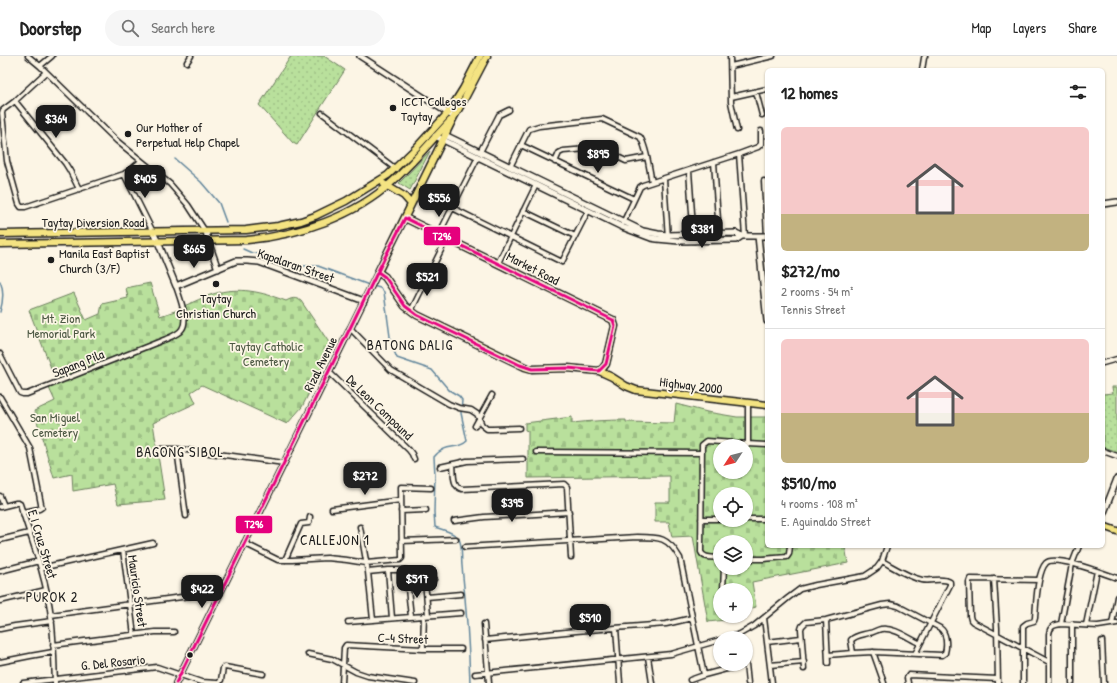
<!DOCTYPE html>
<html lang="en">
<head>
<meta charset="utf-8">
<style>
	:root { --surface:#fff; --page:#f6f6f6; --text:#222; --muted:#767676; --line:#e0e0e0; --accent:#1c1c1c }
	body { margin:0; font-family:"Patrick Hand",sans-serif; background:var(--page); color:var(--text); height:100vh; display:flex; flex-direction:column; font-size:15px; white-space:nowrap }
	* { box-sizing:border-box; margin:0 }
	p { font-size:13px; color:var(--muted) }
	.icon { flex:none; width:22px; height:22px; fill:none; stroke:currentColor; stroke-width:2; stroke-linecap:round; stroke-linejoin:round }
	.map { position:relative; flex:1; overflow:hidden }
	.sheet { position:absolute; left:765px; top:12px; width:340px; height:480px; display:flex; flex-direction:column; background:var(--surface); border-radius:6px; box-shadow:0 1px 3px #0004 }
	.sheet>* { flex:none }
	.needle { width:26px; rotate:234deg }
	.buttons { position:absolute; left:713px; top:383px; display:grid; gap:8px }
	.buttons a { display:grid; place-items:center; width:40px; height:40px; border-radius:50%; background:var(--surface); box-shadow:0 1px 3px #0004; font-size:20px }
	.price { position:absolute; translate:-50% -34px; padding:0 9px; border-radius:8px; background:var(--accent); color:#fff; font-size:13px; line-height:26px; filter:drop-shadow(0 1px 2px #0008) }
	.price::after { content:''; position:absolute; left:50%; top:24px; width:12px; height:9px; margin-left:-6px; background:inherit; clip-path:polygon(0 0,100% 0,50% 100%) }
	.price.current { background:#222; color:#fff }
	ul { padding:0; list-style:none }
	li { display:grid; align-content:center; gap:8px; height:212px; padding:0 16px }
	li+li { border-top:1px solid var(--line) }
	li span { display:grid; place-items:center; height:124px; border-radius:6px; color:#555 }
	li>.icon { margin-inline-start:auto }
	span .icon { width:72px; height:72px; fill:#fffc; stroke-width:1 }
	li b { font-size:17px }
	h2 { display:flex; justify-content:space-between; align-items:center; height:48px; padding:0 16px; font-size:17px }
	header { display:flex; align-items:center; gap:24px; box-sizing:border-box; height:56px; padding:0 20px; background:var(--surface); border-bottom:1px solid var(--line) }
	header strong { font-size:19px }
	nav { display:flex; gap:22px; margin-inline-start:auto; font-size:14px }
	.search { width:280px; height:36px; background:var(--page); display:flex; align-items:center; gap:10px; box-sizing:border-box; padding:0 14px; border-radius:22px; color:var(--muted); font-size:15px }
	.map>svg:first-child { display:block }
</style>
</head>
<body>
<header>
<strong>Doorstep</strong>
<div class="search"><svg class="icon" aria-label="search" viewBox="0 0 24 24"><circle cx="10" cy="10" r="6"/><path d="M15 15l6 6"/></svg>Search here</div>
<nav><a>Map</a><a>Layers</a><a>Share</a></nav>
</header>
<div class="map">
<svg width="1117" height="627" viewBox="0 0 1117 627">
	<defs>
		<pattern id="grass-dots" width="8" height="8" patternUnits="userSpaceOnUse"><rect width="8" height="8" fill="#b9e09c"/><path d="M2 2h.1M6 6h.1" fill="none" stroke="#9ec086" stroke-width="1.8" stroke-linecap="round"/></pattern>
		<pattern id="cemetery-stones" width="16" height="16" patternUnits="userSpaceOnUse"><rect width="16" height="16" fill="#b9e09c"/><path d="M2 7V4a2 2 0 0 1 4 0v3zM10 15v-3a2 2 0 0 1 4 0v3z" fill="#9ec086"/></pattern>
	</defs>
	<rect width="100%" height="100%" fill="#fcf5e5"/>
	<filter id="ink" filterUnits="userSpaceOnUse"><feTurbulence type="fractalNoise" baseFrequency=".025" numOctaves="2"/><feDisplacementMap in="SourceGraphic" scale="8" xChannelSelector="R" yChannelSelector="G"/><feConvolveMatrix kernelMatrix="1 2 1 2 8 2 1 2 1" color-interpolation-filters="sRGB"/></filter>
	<g filter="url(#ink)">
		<path fill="url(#grass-dots)" stroke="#6a7e5c" d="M291 0H324L345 14 321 51 297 89 293 87 259 49Z
			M430 95 410 134 399 127 403 123Z
			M1112 331H1117V396L1103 391V338L1113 337Z"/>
		<path fill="url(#cemetery-stones)" stroke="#6a7e5c" fill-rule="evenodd" d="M150 227 160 260 184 252V250C194 246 203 241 213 238 239 230 262 236 286 245 292 242 295 241 301 245L332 291 302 351 287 368 202 329 191 336 196 347 153 367 165 444 118 448 113 428 73 435 72 418 54 422 34 355 55 345 49 332 57 328 29 254 74 237 86 264 100 258 102 248 128 242 126 232Z
			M676 348 707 356 737 361H767V490H845L848 507 752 526 756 551 746 554V534H720V560H733L734 563 708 566 693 480 672 481 669 466H655V446H670V420L528 422V375L525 374V367L572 361V367C590 365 608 364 626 364V366L674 367ZM720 390H746V416H720ZM720 438H746V464H720ZM720 486H746V512H720Z"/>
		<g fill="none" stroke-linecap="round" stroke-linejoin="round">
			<path stroke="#62869c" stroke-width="1.5" d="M175 103 201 126 219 147 226 166
				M243 193 252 197 264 198 295 210H318L369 229
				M0 225C4 234 3 246 0 256
				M373 230 380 232 384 236 386 251 391 288 397 302 432 314 449 334 459 340 462 344 461 357 467 385C457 395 446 386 434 401L435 419 434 456 435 471C442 474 455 476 459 483 463 491 461 502 462 510 466 549 469 588 470 627"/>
			<g stroke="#1c1c1c" stroke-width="7">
				<path id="minor" d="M28 0 40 10 117 85 170 128 188 149 205 175
					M730 0 731 46 737 74
					M187 6 191 0
					M40 10 52 0
					M731 10 773 0
					M922 14 924 2 925 0
					M46 16 15 45 3 54 2 57 7 105 19 148 21 151H25L124 118 133 112 141 105
					M756 36 762 59
					M731 41 767 33
					M15 45 65 107 70 115 79 133
					M322 57 396 113
					M521 89 634 143
					M480 96 499 59 509 54
					M739 98 745 180
					M555 106 559 97 563 95 599 92 626 105 647 101
					M714 106 719 178V184
					M510 111 529 73 539 70 602 63 640 81C647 91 649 113 652 126
					M689 115 694 185
					M124 118 153 176
					M664 123 668 182
					M764 125 767 180
					M418 135 562 206 588 155
					M523 155 575 180
					M623 167 640 131 643 129 739 98 758 91 761 88V75
					M439 178 478 101
					M498 207 536 129
					M411 255 447 182
					M350 272 391 314 449 348 459 352 471 354 477 358 482 369 487 373H492L519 372
					M0 298 20 337 23 338H27L166 283C171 281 179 278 182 273 189 263 179 240 176 230
					M1103 307 1117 303
					M329 316 409 394 412 398 414 403
					M0 341 30 392 41 448 42 451 39 453 22 456
					M475 370 492 339
					M748 388V347
					M159 393H177L197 395
					M177 393 186 460
					M1103 395 1117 400
					M203 396 284 407
					M536 396 702 397
					M453 408C454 417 452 431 462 433L564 428 567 431 571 501
					M440 411 467 405 523 403
					M0 440 4 450
					M0 451 16 447H18L20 448C32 485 46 521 51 560 54 582 54 605 55 627
					M332 453 401 444
					M401 455 426 454
					M701 463H720
					M746 463H767
					M454 465 484 461 569 456
					M360 471 368 516 373 564
					M0 484 29 477
					M401 485 456 483
					M244 487 278 504H292L327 502 347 504 366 507 400 504 402 502 401 431 431 432
					M465 491 637 481C660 481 668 481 680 502L704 619
					M123 494 134 579
					M720 502C713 501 704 503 701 496L702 389 707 385 748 388 767 389
					M746 503H763L787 501 789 498 790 490
					M285 504 301 468 309 467 310 461
					M882 505C895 512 908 521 922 524 931 526 942 521 950 526V529L915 598
					M41 512 153 487
					M388 514 392 562
					M0 515 39 505
					M368 516 388 514H406L411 561
					M994 523 997 572 998 627
					M1039 524 970 523 969 526 970 560 971 564 973 566 1049 606
					M425 525 428 559
					M408 527 434 523
					M723 534 724 512
					M427 541 461 538
					M0 545 46 534
					M51 559 196 539 202 536 222 532
					M764 562 772 627
					M575 563 576 575
					M826 564 828 607
					M348 566 461 557
					M484 568 489 627
					M1061 568 1072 508 1079 490
					M1112 568 1117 541
					M1086 569 1097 515
					M616 572 620 627
					M0 573 15 570 52 565
					M727 582 740 578 754 570 788 542 800 533 816 529 865 520 877 512 882 505 887 490
					M485 584 576 575 666 568 692 562
					M1102 585 1104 627
					M767 586 801 582
					M53 589 155 576H174
					M423 593 424 559
					M873 596 884 627
					M853 597 851 584C856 579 862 579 869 577 873 577 876 574 881 573 894 571 908 582 919 587
					M308 598 332 603 356 616 368 620 415 627
					M648 601 652 627
					M0 606 30 600 53 596
					M746 608 748 627
					M770 609 804 606
					M804 613 801 573 802 570 806 566 826 564 882 549 890 548 898 550 940 572C947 577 947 590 945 597L942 599 873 596 853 597 828 599
					M475 618 671 598 720 584
					M690 624 704 619 745 608
					M23 627 157 611 201 626 217 627
					M219 627 221 624 223 612 225 611 263 618
					M342 627 344 592 346 589 423 593H461
					M908 627 907 622 909 619 998 623
					M1023 627V570L1027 567 1034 565 1035 562C1036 549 1037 516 1046 507 1054 498 1105 518 1117 522
					M1049 627V578C1050 570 1054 569 1061 568L1098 570 1117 567
					M1072 627V568"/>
			</g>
			<g stroke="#1c1c1c" stroke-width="8">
				<path id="tertiary" d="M360 0 454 61
					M445 79 643 175 658 178 668 179 736 177 742 180H767
					M435 80 622 171 651 182 657 183 679 185 736 184 742 180
					M1103 148 1117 146
					M206 175 208 185 218 213
					M153 176 158 186 176 230 236 205H247L259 206 364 245
					M758 180 767 265
					M1103 459 1117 423"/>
			</g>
			<g stroke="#1c1c1c" stroke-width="8">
				<path id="secondary" d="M176 627 378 216"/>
			</g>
			<g stroke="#1c1c1c" stroke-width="9">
				<path id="primary" d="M487 0 465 42 454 61 378 216 385 221 405 250 417 259 525 311 532 313 568 312 599 315 612 321 626 330 636 334 767 349
					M384 128 404 140 411 148
					M405 162 613 264 615 270 606 308 603 312 599 315
					M0 178 246 174 278 170 301 165 315 160 346 145 388 119 415 93 448 57 463 33 480 0
					M0 188 247 184C299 179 354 161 393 125 414 106 431 85 450 65
					M1103 470 1117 475"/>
			</g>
			<use href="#minor" stroke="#fcf5e5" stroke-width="4"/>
			<use href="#tertiary" stroke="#fcf5e5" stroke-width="5"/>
			<use href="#secondary" stroke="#fcf5e5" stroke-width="5.5"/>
			<use href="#primary" stroke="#f4e382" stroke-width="6"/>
			<g stroke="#fcf5e5" stroke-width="6">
				<path id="bus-1" d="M176 627 380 211 405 162 613 264 615 270 606 308 599 315 568 312 532 313 520 309 417 259 405 250 385 221 378 216"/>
			</g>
			<use href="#bus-1" stroke="#e5007d" stroke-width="3"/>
		</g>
	</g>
	<g fill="#1c1c1c" stroke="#fcf5e5" stroke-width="1.5">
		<circle cx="393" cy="52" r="4"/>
		<circle cx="128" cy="78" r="4"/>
		<circle cx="51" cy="204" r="4"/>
		<circle cx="216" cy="228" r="4"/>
		<circle cx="190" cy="599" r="3.5"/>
	</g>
	<g text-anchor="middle" stroke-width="3.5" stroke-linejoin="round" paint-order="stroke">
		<g font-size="13" fill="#1c1c1c" stroke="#fcf5e5" text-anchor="start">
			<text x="401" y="50">ICCT Colleges<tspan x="401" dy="15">Taytay</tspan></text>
			<text x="136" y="76">Our Mother of<tspan x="136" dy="15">Perpetual Help Chapel</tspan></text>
			<text x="59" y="202">Manila East Baptist<tspan x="59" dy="15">Church (3/F)</tspan></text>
			<text x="216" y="247" text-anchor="middle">Taytay<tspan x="216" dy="15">Christian Church</tspan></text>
		</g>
		<g font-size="13" fill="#1c1c1c" stroke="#fcf5e5">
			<text x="93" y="171">Taytay Diversion Road</text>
			<text transform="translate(296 209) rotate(19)" y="5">Kapalaran Street</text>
			<text transform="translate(533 212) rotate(27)" y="5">Market Road</text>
			<text transform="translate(78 307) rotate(-22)" y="5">Sapang Pila</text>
			<text transform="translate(320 308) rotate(-64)" y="5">Rizal Avenue</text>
			<text transform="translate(691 329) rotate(7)" y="5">Highway 2000</text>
			<text transform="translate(380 351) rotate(44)" y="5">De Leon Compound</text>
			<text transform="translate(43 488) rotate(73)" y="5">E I Cruz Street</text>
			<text transform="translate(138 535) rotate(82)" y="5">Mauricio Street</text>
			<text transform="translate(403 582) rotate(2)" y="5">C-4 Street</text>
			<text transform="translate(113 606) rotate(-6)" y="5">G. Del Rosario</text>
		</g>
		<g font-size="13" fill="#4b5742" stroke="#fcf5e5">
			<text x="61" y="267">Mt. Zion<tspan x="61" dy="15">Memorial Park</tspan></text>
			<text x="266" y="295">Taytay Catholic<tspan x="266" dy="15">Cemetery</tspan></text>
			<text x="55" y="366">San Miguel<tspan x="55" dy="15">Cemetery</tspan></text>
		</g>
		<g font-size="14" letter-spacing="1" fill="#1c1c1c" stroke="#fcf5e5">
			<text x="410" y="294">BATONG DALIG</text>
			<text x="180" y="401">BAGONG SIBOL</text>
			<text x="335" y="489">CALLEJON 1</text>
			<text x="52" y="546">PUROK 2</text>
		</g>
	</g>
	<g stroke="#fcf5e5" stroke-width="1.5">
		<rect x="423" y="170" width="38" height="20" rx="4" fill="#e5007d"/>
		<rect x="235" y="459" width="38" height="19" rx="4" fill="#e5007d"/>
	</g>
	<g font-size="11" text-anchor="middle" font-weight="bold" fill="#fff">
		<text x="442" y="184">T296</text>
		<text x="254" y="472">T296</text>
	</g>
</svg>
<div class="buttons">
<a><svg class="needle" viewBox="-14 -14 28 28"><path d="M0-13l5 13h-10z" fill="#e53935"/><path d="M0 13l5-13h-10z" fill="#767676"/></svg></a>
<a><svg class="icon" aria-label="locate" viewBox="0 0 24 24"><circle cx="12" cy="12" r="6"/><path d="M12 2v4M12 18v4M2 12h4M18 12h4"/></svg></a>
<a><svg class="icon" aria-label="layers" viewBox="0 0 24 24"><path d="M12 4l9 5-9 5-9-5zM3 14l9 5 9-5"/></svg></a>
<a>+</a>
<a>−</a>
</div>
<b class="price" style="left:56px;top:83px">$364</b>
<b class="price" style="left:598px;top:118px">$895</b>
<b class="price" style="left:145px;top:143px">$405</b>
<b class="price" style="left:439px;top:162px">$556</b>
<b class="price" style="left:702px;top:193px">$381</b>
<b class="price" style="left:194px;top:213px">$665</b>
<b class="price" style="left:427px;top:241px">$521</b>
<b class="price current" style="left:365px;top:440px">$272</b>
<b class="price" style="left:512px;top:467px">$395</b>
<b class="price" style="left:417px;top:543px">$517</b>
<b class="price" style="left:202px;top:553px">$422</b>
<b class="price" style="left:590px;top:582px">$510</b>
<section class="sheet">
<h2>12 homes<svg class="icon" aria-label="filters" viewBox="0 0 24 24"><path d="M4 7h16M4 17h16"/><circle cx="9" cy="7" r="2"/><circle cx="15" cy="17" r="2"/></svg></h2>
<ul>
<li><span style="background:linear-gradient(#f6c9c9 70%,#c2b280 0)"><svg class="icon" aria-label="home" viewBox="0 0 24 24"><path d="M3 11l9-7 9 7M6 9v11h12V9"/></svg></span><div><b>$272/mo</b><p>2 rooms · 54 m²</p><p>Tennis Street</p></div></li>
<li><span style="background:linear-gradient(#f6c9c9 60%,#c2b280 0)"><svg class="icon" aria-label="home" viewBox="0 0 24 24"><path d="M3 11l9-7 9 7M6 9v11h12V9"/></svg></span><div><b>$510/mo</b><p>4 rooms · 108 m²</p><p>E. Aguinaldo Street</p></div></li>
</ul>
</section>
</div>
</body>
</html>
